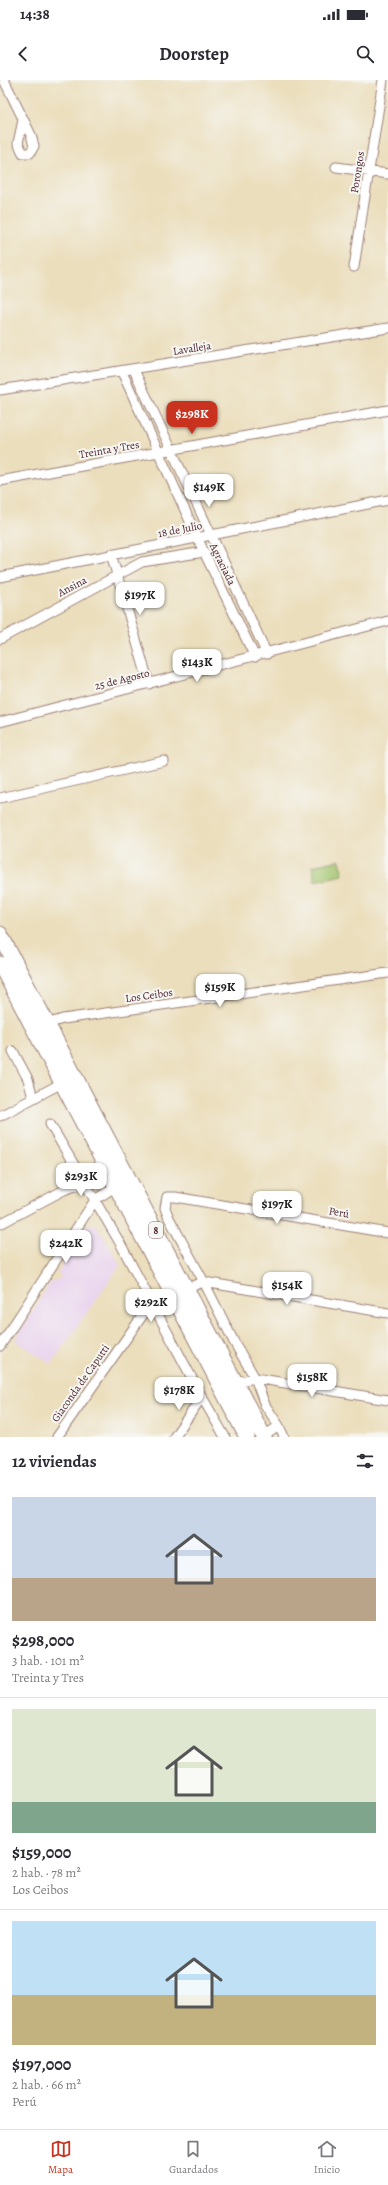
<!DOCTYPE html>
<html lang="es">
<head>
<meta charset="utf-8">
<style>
	:root { --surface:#fff; --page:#f2f2f3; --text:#2b2b33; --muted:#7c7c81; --line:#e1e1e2; --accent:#c8321e }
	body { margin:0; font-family:Alegreya,serif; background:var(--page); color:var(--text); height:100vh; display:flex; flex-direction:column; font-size:15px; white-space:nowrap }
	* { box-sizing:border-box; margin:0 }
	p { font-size:13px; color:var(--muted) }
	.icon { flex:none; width:22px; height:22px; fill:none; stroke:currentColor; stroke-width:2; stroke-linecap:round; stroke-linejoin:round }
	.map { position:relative; height:1357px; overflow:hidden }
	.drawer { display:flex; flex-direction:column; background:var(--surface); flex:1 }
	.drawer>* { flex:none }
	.price { position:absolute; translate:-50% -34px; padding:0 9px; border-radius:8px; background:#fff; color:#222; font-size:13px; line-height:26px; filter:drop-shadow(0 1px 2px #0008) }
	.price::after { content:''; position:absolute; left:50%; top:24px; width:12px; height:9px; margin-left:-6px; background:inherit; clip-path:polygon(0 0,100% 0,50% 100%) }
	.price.active { background:var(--accent); color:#fff }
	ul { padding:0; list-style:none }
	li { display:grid; align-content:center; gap:8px; height:212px; padding:0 12px }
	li+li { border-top:1px solid var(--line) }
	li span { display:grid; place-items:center; height:124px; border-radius:0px; color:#555 }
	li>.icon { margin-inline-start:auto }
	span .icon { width:72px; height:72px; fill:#fffc; stroke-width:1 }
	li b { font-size:17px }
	h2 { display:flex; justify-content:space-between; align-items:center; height:48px; padding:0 12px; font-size:17px }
	.status { display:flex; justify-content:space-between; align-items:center; height:28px; padding:0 20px; background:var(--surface); direction:ltr }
	.status svg { height:11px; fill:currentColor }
	header { display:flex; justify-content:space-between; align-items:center; height:52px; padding:0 12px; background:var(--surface); font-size:18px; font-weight:700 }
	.tab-bar { display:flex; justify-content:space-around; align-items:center; height:56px; border-top:1px solid var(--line); background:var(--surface); font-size:11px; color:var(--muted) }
	.tab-bar a { display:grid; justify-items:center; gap:2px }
	.tab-bar .active { color:var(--accent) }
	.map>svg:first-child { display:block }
</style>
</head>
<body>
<div class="status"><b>14:38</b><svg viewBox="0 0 49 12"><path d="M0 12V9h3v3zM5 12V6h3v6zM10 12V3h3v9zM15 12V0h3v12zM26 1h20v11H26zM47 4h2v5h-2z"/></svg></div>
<header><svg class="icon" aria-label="back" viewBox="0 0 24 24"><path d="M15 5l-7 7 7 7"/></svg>Doorstep<svg class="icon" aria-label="search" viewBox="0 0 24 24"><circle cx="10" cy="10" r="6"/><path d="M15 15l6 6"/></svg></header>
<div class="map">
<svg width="388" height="1357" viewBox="0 0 388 1357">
	<rect width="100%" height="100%" fill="#f6f6f2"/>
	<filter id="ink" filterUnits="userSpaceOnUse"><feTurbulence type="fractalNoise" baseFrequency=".025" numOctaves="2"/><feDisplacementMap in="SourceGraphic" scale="8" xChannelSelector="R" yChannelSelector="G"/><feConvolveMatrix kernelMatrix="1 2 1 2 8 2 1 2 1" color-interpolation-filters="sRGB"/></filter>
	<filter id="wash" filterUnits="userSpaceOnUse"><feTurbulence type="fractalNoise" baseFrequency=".012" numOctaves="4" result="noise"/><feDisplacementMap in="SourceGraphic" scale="16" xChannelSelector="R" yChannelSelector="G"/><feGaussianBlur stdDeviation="0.9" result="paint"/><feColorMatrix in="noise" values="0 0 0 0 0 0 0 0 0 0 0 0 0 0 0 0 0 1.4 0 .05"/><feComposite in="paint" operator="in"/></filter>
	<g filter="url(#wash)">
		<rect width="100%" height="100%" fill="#ebdebc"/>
		<path fill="#e9d2ee" d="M88 1144 96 1145 120 1185 51 1284 15 1260 50 1203 61 1198 58 1192Z"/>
		<path fill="#a4c670" stroke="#77724e" d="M340 780 343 795 315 801 312 786Z"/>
	</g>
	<g filter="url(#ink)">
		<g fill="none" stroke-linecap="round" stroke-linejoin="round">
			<g stroke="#9a7e74" stroke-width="11">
				<path id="minor" d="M4 0 31 55 34 66 30 73H23L18 63 23 40
					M336 87 388 94
					M354 187 383 0
					M134 290 267 574
					M122 292 204 472 255 577
					M0 310 388 248
					M0 401 388 330
					M111 474 149 604
					M0 497 388 420
					M0 559 142 482 204 472
					M0 642 388 541
					M0 718 164 681
					M43 945 63 939 388 893
					M13 971 28 999 33 1018
					M0 1036 62 1003
					M50 1044 120 1163 202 1317 225 1357
					M0 1144 64 1110 84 1103
					M186 1208 204 1202 388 1233
					M0 1266 95 1120 119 1104
					M235 1302 255 1298 388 1320
					M279 1346 284 1357
					M264 1356 279 1346 265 1325 255 1298 234 1262 204 1202 169 1138 165 1128 167 1117H175L388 1153
					M57 1357 152 1222 172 1212
					M174 1357 202 1317"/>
			</g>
			<g stroke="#9a7e74" stroke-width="17">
				<path id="trunk" d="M0 854 264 1357
					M0 884 247 1357"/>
			</g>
			<use href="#minor" stroke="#fff" stroke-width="9"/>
			<use href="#trunk" stroke="#fff" stroke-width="15"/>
		</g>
	</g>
	<g text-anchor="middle" stroke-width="4" stroke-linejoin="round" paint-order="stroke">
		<rect fill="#f6f6f2" stroke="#7e6067" stroke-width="1" x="149" y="1142" width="14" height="16" rx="3"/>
		<g font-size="10" font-weight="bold" fill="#4a1f2b">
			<text x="156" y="1154">8</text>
		</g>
		<g font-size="11" fill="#4a1f2b" stroke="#f6f6f2">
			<text transform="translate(357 92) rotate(-81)" y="4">Porongos</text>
			<text transform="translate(192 268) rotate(-9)" y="4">Lavalleja</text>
			<text transform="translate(109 369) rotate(-10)" y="4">Treinta y Tres</text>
			<text transform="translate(180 449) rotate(-11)" y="4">18 de Julio</text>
			<text transform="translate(223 484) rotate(64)" y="4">Agraciada</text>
			<text transform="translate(72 506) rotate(-28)" y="4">Ansina</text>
			<text transform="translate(122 599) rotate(-14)" y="4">25 de Agosto</text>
			<text transform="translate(149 915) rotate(-8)" y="4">Los Ceibos</text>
			<text transform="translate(339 1132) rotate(10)" y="4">Perú</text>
			<text transform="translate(80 1303) rotate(-55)" y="4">Giaconda de Caputti</text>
		</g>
	</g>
</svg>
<b class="price active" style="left:192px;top:355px">$298K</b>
<b class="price" style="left:209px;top:428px">$149K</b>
<b class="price" style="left:140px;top:536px">$197K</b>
<b class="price" style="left:197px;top:603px">$143K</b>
<b class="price" style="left:220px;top:928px">$159K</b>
<b class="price" style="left:81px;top:1117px">$293K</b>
<b class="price" style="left:277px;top:1145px">$197K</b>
<b class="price" style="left:66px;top:1184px">$242K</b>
<b class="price" style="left:287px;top:1226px">$154K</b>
<b class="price" style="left:151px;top:1243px">$292K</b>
<b class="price" style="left:312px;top:1318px">$158K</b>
<b class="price" style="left:179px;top:1331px">$178K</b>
</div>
<section class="drawer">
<h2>12 viviendas<svg class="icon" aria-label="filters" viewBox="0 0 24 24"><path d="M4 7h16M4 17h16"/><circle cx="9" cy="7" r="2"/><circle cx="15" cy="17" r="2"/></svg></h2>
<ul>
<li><span style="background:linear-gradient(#c9d6e8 65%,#b9a48a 0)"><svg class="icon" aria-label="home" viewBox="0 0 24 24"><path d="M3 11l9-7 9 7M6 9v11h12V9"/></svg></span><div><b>$298,000</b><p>3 hab. · 101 m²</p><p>Treinta y Tres</p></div></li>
<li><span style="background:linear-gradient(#dfe7d0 75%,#7fa58c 0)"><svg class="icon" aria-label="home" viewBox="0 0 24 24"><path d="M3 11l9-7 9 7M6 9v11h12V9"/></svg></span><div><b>$159,000</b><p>2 hab. · 78 m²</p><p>Los Ceibos</p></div></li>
<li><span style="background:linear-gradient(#bfe0f5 60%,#c2b280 0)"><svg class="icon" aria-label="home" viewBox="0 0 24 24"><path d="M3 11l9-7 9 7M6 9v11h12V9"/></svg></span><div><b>$197,000</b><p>2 hab. · 66 m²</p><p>Perú</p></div></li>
</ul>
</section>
<nav class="tab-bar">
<a class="active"><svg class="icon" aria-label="map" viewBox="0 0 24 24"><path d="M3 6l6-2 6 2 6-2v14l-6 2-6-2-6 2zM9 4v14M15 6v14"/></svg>Mapa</a>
<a><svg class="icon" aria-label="saved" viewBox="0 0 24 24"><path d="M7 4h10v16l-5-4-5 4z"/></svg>Guardados</a>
<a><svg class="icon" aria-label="home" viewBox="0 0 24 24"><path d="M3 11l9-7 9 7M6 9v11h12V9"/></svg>Inicio</a>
</nav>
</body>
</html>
